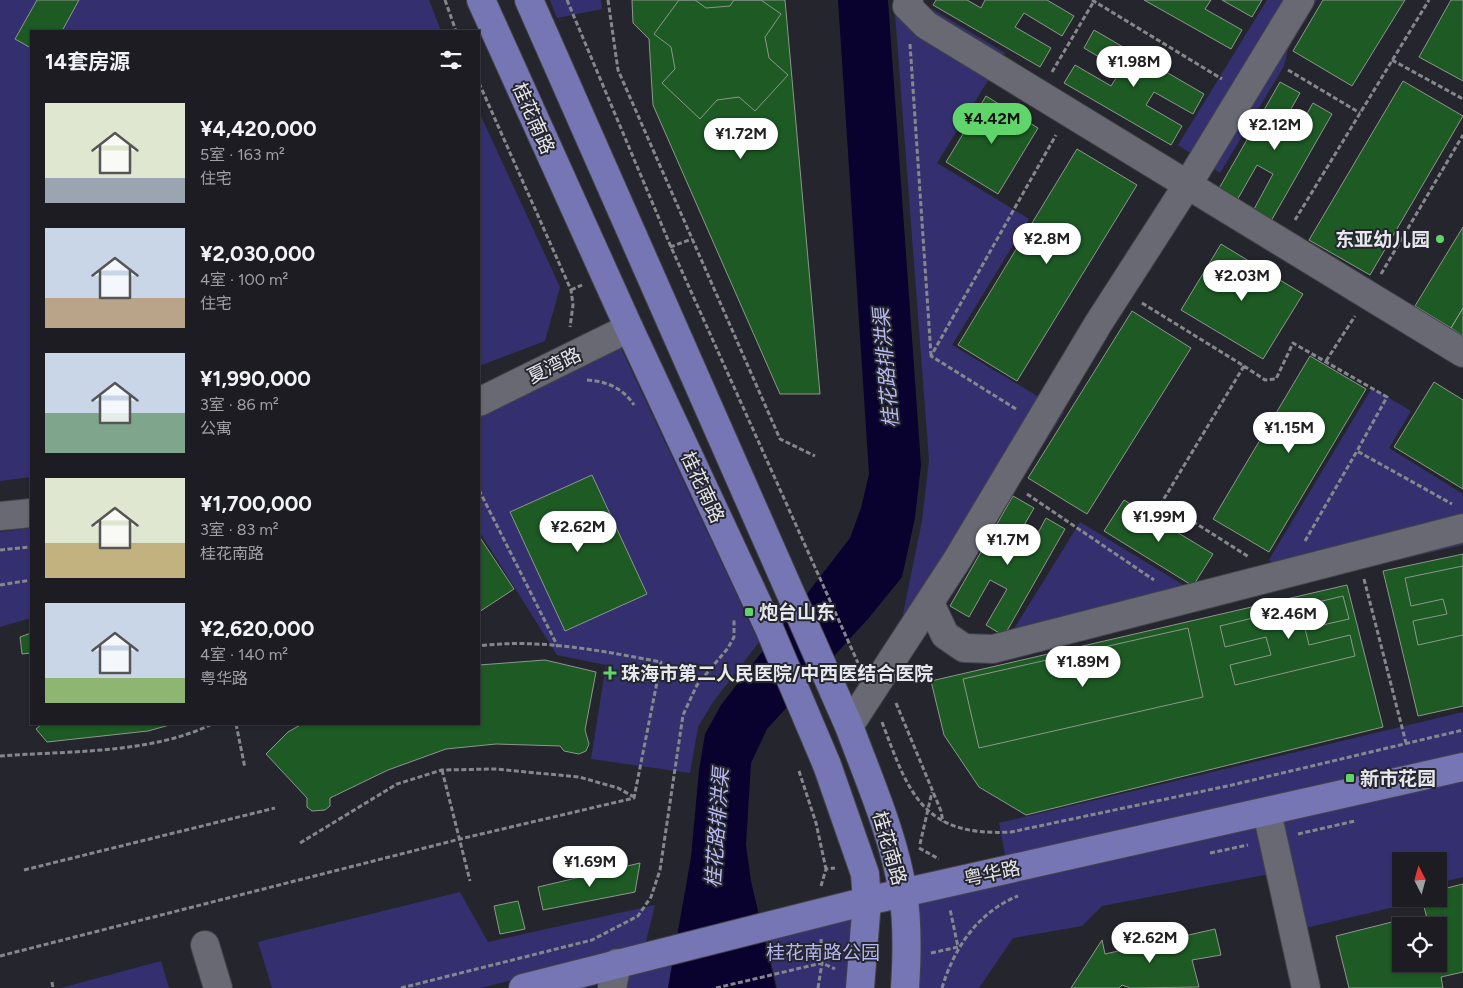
<!DOCTYPE html>
<html lang="zh">
<head>
<meta charset="utf-8">
<style>
	:root { --surface:#1c1c22; --page:#25252a; --text:#f1f3f6; --muted:#a0a1a5; --line:#3a3a40; --accent:#60d56b }
	body { margin:0; font-family:Figtree,"Noto Sans SC",sans-serif; background:var(--page); color:var(--text); height:100vh; display:flex; flex-direction:column; font-size:19px; white-space:nowrap }
	* { box-sizing:border-box; margin:0 }
	p { font-size:16px; color:var(--muted) }
	.icon { flex:none; width:28px; height:28px; fill:none; stroke:currentColor; stroke-width:2; stroke-linecap:round; stroke-linejoin:round }
	.map { position:relative; flex:1; overflow:hidden }
	.details { position:absolute; left:30px; top:30px; width:450px; height:695px; display:flex; flex-direction:column; background:var(--surface); border-radius:0px; box-shadow:0 1px 4px #0004,0 0 0 1px var(--line) }
	.details>* { flex:none }
	.needle { width:32px; rotate:354deg }
	.fabs { position:absolute; left:1392px; top:852px; display:grid; gap:10px }
	.fabs a { display:grid; place-items:center; width:55px; height:55px; border-radius:0px; background:var(--surface); box-shadow:0 1px 4px #0004,0 0 0 1px var(--line); font-size:25px }
	.price { position:absolute; translate:-50% -42px; padding:0 11px; border-radius:18px; background:#fff; color:#222; font-size:16px; line-height:32px; filter:drop-shadow(0 1px 2px #0008) }
	.price::after { content:''; position:absolute; left:50%; top:30px; width:15px; height:11px; margin-left:-8px; background:inherit; clip-path:polygon(0 0,100% 0,50% 100%) }
	.price.on { background:var(--accent); color:#111 }
	ul { padding:0; list-style:none }
	li { display:flex; align-items:center; gap:15px; height:125px; padding:0 15px }
	li span { display:grid; place-items:center; flex:none; width:140px; height:100px; border-radius:0px; color:#555 }
	li>.icon { margin-inline-start:auto }
	span .icon { width:60px; height:60px; fill:#fffc; stroke-width:1 }
	li b { font-size:21px }
	h2 { display:flex; justify-content:space-between; align-items:center; height:60px; padding:0 15px; font-size:21px }
	.map>svg:first-child { display:block }
</style>
</head>
<body>
<div class="map">
<svg width="1463" height="988" viewBox="0 0 1463 988">
	<rect width="100%" height="100%" fill="#25262d"/>
	<path fill="#34306f" d="M0 0H429L441 31H31V477L0 481Z
		M550 0H601L602 9 557 18Z
		M1267 0H1317L1288 49 1284 66 1220 173 1178 145Z
		M922 3 1005 53 937 163 1029 219 952 345 1064 412 925 633 903 614 922 521 929 460 895 13Z
		M479 112 560 287 545 341 479 366Z
		M619 344 759 642 713 702 698 727 690 773 591 759 606 665 557 655 479 531V416Z
		M1372 388 1411 411 1389 448 1463 494V545L1299 583 1269 560Z
		M1080 522 1198 594 1009 637Z
		M31 528V618L0 627V532Z
		M1463 712V758L1006 860 999 823Z
		M1463 776V877L1439 883V861H1401V899H1411L1407 904 1305 928 1278 821Z
		M1262 817 1274 873 1102 906 1082 926 1013 938 979 988H911L916 894Z
		M460 892 488 942 655 905 645 945 481 988H272L258 942Z
		M857 908 858 988H777L764 931Z
		M674 952 668 988H614L618 965Z
		M161 961 169 988H61Z"/>
	<path fill="#0a022e" d="M838 0H888L921 465 915 518 902 577 868 619 767 729 751 763 746 845 751 881 776 988H668L691 857 699 770 705 734 721 705 850 538 861 508 869 474Z"/>
	<path fill="#1d5a24" stroke="#8e968e" d="M37 0H79L62 31H31V48L15 39Z
		M632 0H785L820 394H780L653 105 649 39 633 23Z
		M679 0H695L706 8 730 6 734 0H761L781 14 765 37 769 58 788 75 755 111 739 97 717 100 700 119 662 83 675 69 671 47 654 34Z
		M936 0H967L981 8 985 0H1047L1074 16 1062 36 1024 13 1015 27 1051 48 1040 67 933 5Z
		M1144 0H1211L1205 9 1242 30 1231 49Z
		M1222 0H1262L1252 17Z
		M1323 0H1405L1352 86 1293 51Z
		M1451 0H1463V81L1419 57Z
		M1094 30 1204 94 1193 114 1154 92 1146 105 1182 126 1171 145 1064 83 1075 65 1111 86 1121 70 1084 48Z
		M1403 81 1463 116 1370 275 1309 240Z
		M1280 82 1300 93 1278 132 1292 140 1313 103 1332 114 1271 221 1253 211 1273 174 1257 165 1236 202 1217 192Z
		M986 96 1038 128 998 194 946 162Z
		M1077 149 1137 185 1017 381 958 345Z
		M1463 227V308L1451 328 1415 306Z
		M1221 244 1303 294 1263 359 1181 310Z
		M1463 308V336L1451 328Z
		M1132 311 1191 348 1087 514 1028 478Z
		M1310 356 1366 389 1269 552 1213 519Z
		M1434 382 1463 400V489L1394 447Z
		M592 475 647 594 565 631 510 512Z
		M1013 496 1034 508 1012 546 1026 555 1046 518 1065 529 1004 636 986 625 1007 589 990 580 969 617 950 606Z
		M1124 500 1213 554 1193 586 1104 531Z
		M479 536 514 589 479 612Z
		M1463 554V706L1418 716 1383 571Z
		M1463 566V635L1418 645 1413 621 1447 614 1443 599 1411 606 1405 578Z
		M1347 585 1383 727 1026 815 979 787 944 735 931 681Z
		M1343 596 1349 619 1305 629 1309 645 1350 635 1355 656 1235 685 1230 665 1271 655 1266 637 1225 647 1220 626Z
		M1188 628 1203 697 979 748 963 679Z
		M31 633V653L22 654 20 637Z
		M545 660 596 672 585 730 589 744 586 751 579 754 564 751 560 746 496 744 446 749 388 770 330 798V806L325 810 312 811 307 807V798L266 754 288 732 302 724H479V665Z
		M42 724H173L148 731 47 742 36 729Z
		M640 863 635 892 543 910 538 887Z
		M1463 884V972L1441 977 1443 988H1349L1336 936 1392 922 1399 951 1401 950V964H1439V926H1429L1422 899H1439V890Z
		M518 901 525 929 500 934 494 906Z
		M1215 929 1221 955 1192 960 1199 987 1130 988 1122 985 1119 988H1071L1102 940 1105 954Z"/>
	<g fill="none" stroke-linecap="round" stroke-linejoin="round">
		<g stroke="#434349" stroke-width="30">
			<path id="minor" d="M909 0 907 6 926 25 1463 353
				M479 402 629 328
				M0 516 31 513
				M930 603 945 635 964 648 993 649 1463 528
				M849 726 957 560 1098 324 1188 184 1300 0
				M1267 812 1306 988
				M205 945 218 988
				M612 988 617 963"/>
		</g>
		<g stroke="#434349" stroke-width="30">
			<path id="major" d="M481 0 629 328 769 628 827 765 865 874 867 901 860 988
				M529 0 849 726C869 780 894 836 903 893 908 924 907 957 905 988
				M523 988 867 901 1463 767"/>
		</g>
		<path stroke="#86878d" stroke-width="3" stroke-dasharray="5 2.5" stroke-linecap="butt" d="M445 0 456 31
			M567 0 671 247 858 663
			M608 0 618 70 780 439 815 456
			M1092 0 1222 79
			M910 44 931 355
			M1392 60 1463 99
			M1288 70 1360 113
			M1052 72 1094 1
			M479 83 571 290 573 305 570 327
			M1295 220 1429 0
			M670 247 692 239
			M1381 274 1463 135
			M571 290 582 285
			M1142 303 1244 366 1162 502 1249 557
			M1326 361 1355 316
			M1244 366 1265 380 1276 379 1293 343 1387 397 1357 451 1452 504
			M587 380C606 381 623 388 634 405
			M1016 409 931 356 1056 135
			M479 490 558 647
			M1027 494 1154 580
			M1305 541 1357 451
			M0 550 31 547
			M1364 579 1406 743
			M0 585 31 580
			M896 703 941 811 943 822
			M882 722C909 794 923 837 1011 832L1232 785 1463 730
			M236 724 245 768
			M0 756C66 751 152 754 212 724
			M442 770 470 881
			M799 771 816 823 826 869
			M1298 834 1355 821
			M300 843 397 784 442 770 495 769 579 777 618 788 634 797
			M920 844 932 792
			M919 848 939 859
			M1210 853 1248 845
			M24 870 275 808
			M821 886 826 869 835 868
			M931 953 958 947 950 909
			M0 956 460 839 634 798 661 662C602 651 539 638 479 646
			M52 982 53 988
			M401 988 592 940 638 916 651 897 660 870 683 715 697 685 728 648 734 637V619
			M716 988 822 963 835 969
			M818 988 822 963 821 939
			M942 988C954 948 978 912 1018 896"/>
		<use href="#minor" stroke="#686972" stroke-width="28"/>
		<use href="#major" stroke="#7776b4" stroke-width="28"/>
	</g>
	<g fill="#60d56b" stroke="#25262d" stroke-width="2">
		<circle cx="1440" cy="239" r="5"/>
		<rect x="744" y="607" width="10" height="10" rx="2.5"/>
		<path d="M607.5 665.5h5v5h5v5h-5v5h-5v-5h-5v-5h5z"/>
		<rect x="1345" y="773" width="10" height="10" rx="2.5"/>
	</g>
	<g text-anchor="middle" stroke-width="4" stroke-linejoin="round" paint-order="stroke">
		<g font-size="19" fill="#e7e8ed" stroke="#25262d">
			<text transform="translate(534 118) rotate(66)" y="7">桂花南路</text>
			<text transform="translate(554 365) rotate(-26)" y="7">夏湾路</text>
			<text transform="translate(703 487) rotate(65)" y="7">桂花南路</text>
			<text transform="translate(890 848) rotate(74)" y="7">桂花南路</text>
			<text transform="translate(992 873) rotate(-12)" y="7">粤华路</text>
		</g>
		<g font-size="19" font-weight="bold" fill="#e7e8ed" stroke="#25262d" text-anchor="start">
			<text x="1430" y="246" text-anchor="end">东亚幼儿园</text>
			<text x="759" y="619">炮台山东</text>
			<text x="621" y="680">珠海市第二人民医院/中西医结合医院</text>
			<text x="1360" y="785">新市花园</text>
		</g>
		<g font-size="19" fill="#b5b8f1" stroke="#25262d">
			<text x="823" y="959">桂花南路公园</text>
		</g>
		<g font-size="20" font-style="italic" fill="#b8baf4" stroke="#25262d">
			<text transform="translate(886 368) rotate(-95)" y="7">桂花路排洪渠</text>
			<text transform="translate(717 828) rotate(-86)" y="7">桂花路排洪渠</text>
		</g>
	</g>
</svg>
<div class="fabs">
<a><svg class="needle" viewBox="-14 -14 28 28"><path d="M0-13l5 13h-10z" fill="#e53935"/><path d="M0 13l5-13h-10z" fill="#a0a1a5"/></svg></a>
<a><svg class="icon" aria-label="locate" viewBox="0 0 24 24"><circle cx="12" cy="12" r="6"/><path d="M12 2v4M12 18v4M2 12h4M18 12h4"/></svg></a>
</div>
<b class="price" style="left:1134px;top:88px">¥1.98M</b>
<b class="price on" style="left:992px;top:145px">¥4.42M</b>
<b class="price" style="left:1275px;top:151px">¥2.12M</b>
<b class="price" style="left:741px;top:160px">¥1.72M</b>
<b class="price" style="left:1047px;top:265px">¥2.8M</b>
<b class="price" style="left:1242px;top:302px">¥2.03M</b>
<b class="price" style="left:1289px;top:454px">¥1.15M</b>
<b class="price" style="left:1159px;top:543px">¥1.99M</b>
<b class="price" style="left:578px;top:553px">¥2.62M</b>
<b class="price" style="left:1008px;top:566px">¥1.7M</b>
<b class="price" style="left:1289px;top:640px">¥2.46M</b>
<b class="price" style="left:1083px;top:688px">¥1.89M</b>
<b class="price" style="left:590px;top:888px">¥1.69M</b>
<b class="price" style="left:1150px;top:964px">¥2.62M</b>
<section class="details">
<h2>14套房源<svg class="icon" aria-label="filters" viewBox="0 0 24 24"><path d="M4 7h16M4 17h16"/><circle cx="9" cy="7" r="2"/><circle cx="15" cy="17" r="2"/></svg></h2>
<ul>
<li><span style="background:linear-gradient(#dfe7d0 75%,#9aa5b1 0)"><svg class="icon" aria-label="home" viewBox="0 0 24 24"><path d="M3 11l9-7 9 7M6 9v11h12V9"/></svg></span><div><b>¥4,420,000</b><p>5室 · 163 m²</p><p>住宅</p></div></li>
<li><span style="background:linear-gradient(#c9d6e8 70%,#b9a48a 0)"><svg class="icon" aria-label="home" viewBox="0 0 24 24"><path d="M3 11l9-7 9 7M6 9v11h12V9"/></svg></span><div><b>¥2,030,000</b><p>4室 · 100 m²</p><p>住宅</p></div></li>
<li><span style="background:linear-gradient(#c9d6e8 60%,#7fa58c 0)"><svg class="icon" aria-label="home" viewBox="0 0 24 24"><path d="M3 11l9-7 9 7M6 9v11h12V9"/></svg></span><div><b>¥1,990,000</b><p>3室 · 86 m²</p><p>公寓</p></div></li>
<li><span style="background:linear-gradient(#dfe7d0 65%,#c2b280 0)"><svg class="icon" aria-label="home" viewBox="0 0 24 24"><path d="M3 11l9-7 9 7M6 9v11h12V9"/></svg></span><div><b>¥1,700,000</b><p>3室 · 83 m²</p><p>桂花南路</p></div></li>
<li><span style="background:linear-gradient(#c9d6e8 75%,#8fb573 0)"><svg class="icon" aria-label="home" viewBox="0 0 24 24"><path d="M3 11l9-7 9 7M6 9v11h12V9"/></svg></span><div><b>¥2,620,000</b><p>4室 · 140 m²</p><p>粤华路</p></div></li>
</ul>
</section>
</div>
</body>
</html>
